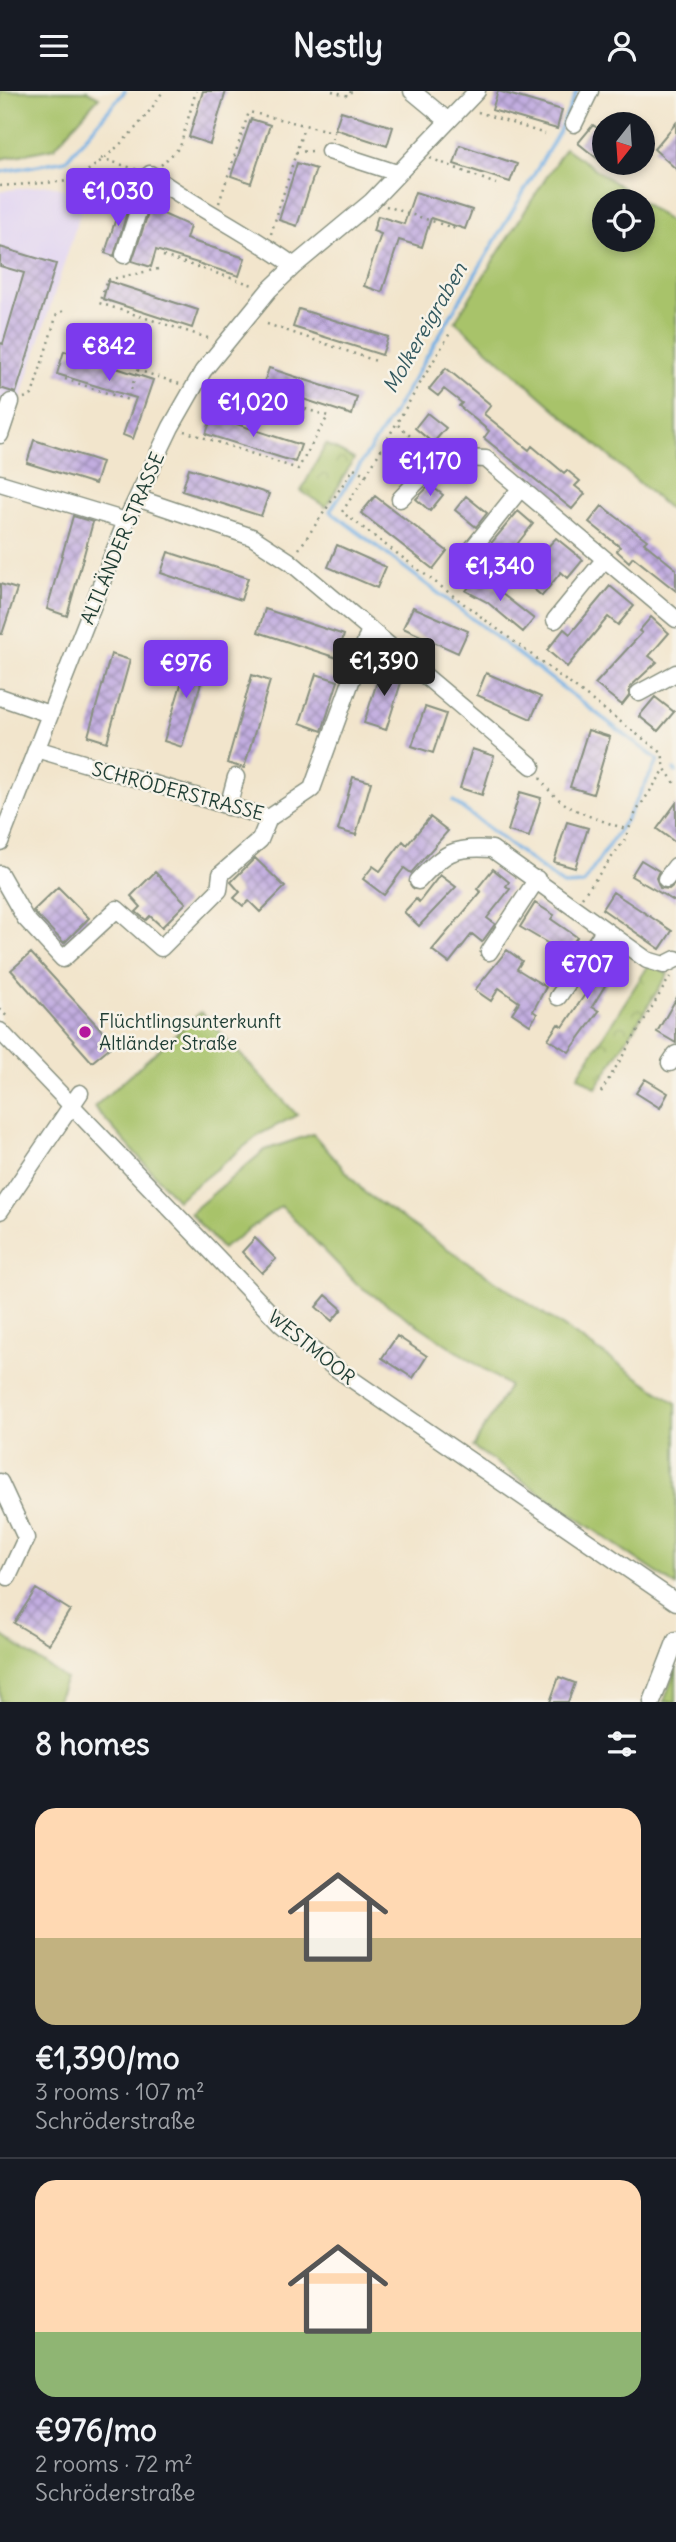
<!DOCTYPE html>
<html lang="en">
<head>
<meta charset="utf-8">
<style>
	:root { --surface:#171b24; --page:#242831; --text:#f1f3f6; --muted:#9ea1a6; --line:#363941; --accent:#7c3aed }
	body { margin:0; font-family:Delius,sans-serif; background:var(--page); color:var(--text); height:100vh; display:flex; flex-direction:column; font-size:26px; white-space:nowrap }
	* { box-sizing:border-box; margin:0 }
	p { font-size:23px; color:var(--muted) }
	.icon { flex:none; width:38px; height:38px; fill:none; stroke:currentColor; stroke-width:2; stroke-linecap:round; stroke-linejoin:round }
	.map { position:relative; height:1611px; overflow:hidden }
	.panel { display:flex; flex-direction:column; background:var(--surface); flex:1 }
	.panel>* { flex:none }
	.needle { width:46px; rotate:197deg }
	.tools { position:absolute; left:592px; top:21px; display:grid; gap:14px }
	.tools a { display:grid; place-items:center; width:63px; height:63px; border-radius:50%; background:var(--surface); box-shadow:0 4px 10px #0003; font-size:35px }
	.price { position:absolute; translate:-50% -60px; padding:0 16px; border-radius:7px; background:var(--accent); color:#fff; font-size:23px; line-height:46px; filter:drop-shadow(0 2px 4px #0008) }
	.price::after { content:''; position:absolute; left:50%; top:42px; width:21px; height:16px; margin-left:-10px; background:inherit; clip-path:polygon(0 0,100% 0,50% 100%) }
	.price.active { background:#222; color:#fff }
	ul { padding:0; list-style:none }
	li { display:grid; align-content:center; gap:14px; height:371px; padding:0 35px }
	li+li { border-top:2px solid var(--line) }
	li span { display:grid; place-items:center; height:217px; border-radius:21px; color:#555 }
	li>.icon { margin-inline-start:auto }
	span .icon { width:126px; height:126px; fill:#fffc; stroke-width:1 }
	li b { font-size:30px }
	h2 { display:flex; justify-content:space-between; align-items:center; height:84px; padding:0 35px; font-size:30px }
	header { display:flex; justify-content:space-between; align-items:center; height:91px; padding:0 35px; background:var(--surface); font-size:32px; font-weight:700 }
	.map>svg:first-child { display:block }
</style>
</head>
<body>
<header><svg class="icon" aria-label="menu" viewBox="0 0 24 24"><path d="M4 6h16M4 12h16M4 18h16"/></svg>Nestly<svg class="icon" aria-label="person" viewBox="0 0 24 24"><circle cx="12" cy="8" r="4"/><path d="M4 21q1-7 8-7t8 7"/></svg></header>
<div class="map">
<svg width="676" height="1611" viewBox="0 0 676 1611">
	<defs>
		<pattern id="park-crowns" width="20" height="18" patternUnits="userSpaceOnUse" patternTransform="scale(1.75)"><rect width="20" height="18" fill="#a8c36a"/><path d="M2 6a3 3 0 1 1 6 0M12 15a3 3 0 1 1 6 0" fill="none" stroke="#88a058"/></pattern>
		<pattern id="building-cross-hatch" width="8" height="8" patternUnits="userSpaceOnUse" patternTransform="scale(1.75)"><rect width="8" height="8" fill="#c2ade0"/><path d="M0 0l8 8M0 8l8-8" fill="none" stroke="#9d8eb6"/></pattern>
	</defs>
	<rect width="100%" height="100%" fill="#f7f3e8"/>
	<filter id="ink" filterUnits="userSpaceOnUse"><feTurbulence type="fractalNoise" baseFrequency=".0143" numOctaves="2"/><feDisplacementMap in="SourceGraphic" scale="14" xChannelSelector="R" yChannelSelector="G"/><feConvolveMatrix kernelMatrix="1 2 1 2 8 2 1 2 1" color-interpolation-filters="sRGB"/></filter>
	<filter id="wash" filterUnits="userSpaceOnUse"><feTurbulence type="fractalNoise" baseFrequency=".00686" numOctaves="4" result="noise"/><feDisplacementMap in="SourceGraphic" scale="28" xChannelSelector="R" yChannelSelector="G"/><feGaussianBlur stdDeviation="1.57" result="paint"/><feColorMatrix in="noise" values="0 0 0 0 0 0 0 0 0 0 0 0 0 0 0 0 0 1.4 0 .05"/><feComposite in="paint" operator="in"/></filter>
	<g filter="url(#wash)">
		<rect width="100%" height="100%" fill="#f2e5cc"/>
		<path fill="#e1d4f3" d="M49 94 86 104 21 307 6 304 0 321V100Z"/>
		<path fill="#a8c36a" stroke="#64804f" stroke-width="2" d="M0 0H87L99 6 54 57 0 68Z
			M565 57 641 110H604V149H642V111L676 135V424L455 230Z
			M201 921 297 1024 260 1043 177 1109 94 1016Z
			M313 1043 365 1102 676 1312V1495L473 1356 509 1295 358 1194 281 1115 222 1158 190 1122 265 1059Z
			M0 1543 66 1588 56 1611H0Z
			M676 1576V1611H664Z"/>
		<path fill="url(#park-crowns)" stroke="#64804f" stroke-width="2" d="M326 353 354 368 326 416 301 400Z
			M650 872 668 883 596 997 578 985Z"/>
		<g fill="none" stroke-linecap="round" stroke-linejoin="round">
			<path stroke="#72afe4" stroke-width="3.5" d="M0 81 66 69 125 0
				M674 679 676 681
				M453 710 563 794 583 793 628 725 658 669 330 420 390 328 559 41 577 0"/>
		</g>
		<g id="blocks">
			<path fill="url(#building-cross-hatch)" d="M203 0H226L210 53 189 46Z
				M498 0 562 19 557 38 492 19Z
				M341 20 393 36 387 55 335 38Z
				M251 28 270 34 251 92 231 85Z
				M676 32V78L654 58Z
				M593 34 604 42V73L578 52Z
				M460 54 517 73 510 91 454 73Z
				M297 72 316 78 297 135 279 129Z
				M415 101 472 119 465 138 431 127 422 156 399 149 382 201 364 195 381 143 373 140 378 125 404 133Z
				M122 108 130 111 114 165 105 162Z
				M150 117 190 135 186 148 245 167 239 185 156 159 151 176 132 170Z
				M0 156 56 173 16 302 0 297V252L3 253 24 182 0 175Z
				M108 190 198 219 192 237 103 208Z
				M299 218 388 246 382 264 293 236Z
				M64 260 153 289 133 348 123 344 136 307 57 283Z
				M269 277 357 306 352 324 263 295Z
				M446 277 491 314 484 323 529 359 532 355 564 382 567 379 580 390 575 395 585 403 572 418 484 347 489 340 459 315 462 312 444 298 438 305 429 298Z
				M427 322 446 337 433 352 415 337Z
				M212 325 301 354 295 371 206 343Z
				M34 349 102 371 95 393 27 372Z
				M399 362 415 375 402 390 387 378Z
				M189 377 269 403 261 425 182 400Z
				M430 394 443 404 430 420 416 408Z
				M375 405 447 460 433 478 361 422Z
				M466 405 487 422 476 436 455 419Z
				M602 415 647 449 644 452 676 478V500L633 466 629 471 617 460 620 456 589 431Z
				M518 420 533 433 499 476 483 462Z
				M73 425 93 431 67 525 47 518Z
				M556 447 583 469 568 487 561 481 542 505 525 491 544 467 540 464Z
				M337 454 386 476 377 497 328 476Z
				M168 461 248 487 241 509 161 482Z
				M478 484 534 528 523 541 487 511 466 500Z
				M0 493 17 498 2 543H0Z
				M610 495 634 515 618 534 608 526 567 576 547 559 564 538 570 543Z
				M413 516 468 540 458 562 403 537Z
				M265 518 344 544 337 567 258 541Z
				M651 526 669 542 649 565 657 571 630 596 629 605 622 614 595 593 642 542 639 540Z
				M111 563 130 569 107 651 88 645Z
				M190 563 208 568 182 656 164 650Z
				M382 575 404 582 386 639 364 632Z
				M486 582 541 606 531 628 477 604Z
				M316 583 338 590 322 640 300 632Z
				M252 584 270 590 244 677 227 672Z
				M655 606 674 621 658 640 639 625Z
				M425 616 446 623 433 662 412 655Z
				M588 639 610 646 593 703 570 696Z
				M472 658 494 665 482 704 460 697Z
				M353 686 371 691 356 744 338 739Z
				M520 701 541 707 529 746 508 740Z
				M676 712V752L657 738Z
				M430 726 448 740 411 782 404 777 384 804 363 788 373 775 380 780 403 750 407 754Z
				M567 731 588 737 575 777 554 771Z
				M255 767 285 796 260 821 249 810 243 815 234 807 240 801 231 791Z
				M641 769 659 780 656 787 660 797 669 798 676 792V811L631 785Z
				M493 778 509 791 506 795 510 798 487 827 495 833 482 851 472 843 449 872 432 859 481 801 477 798Z
				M155 781 186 812 162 836 150 825 146 829 136 821 141 816 131 805Z
				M440 784 456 796 419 835 404 821 416 808 419 811Z
				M58 796 89 827 64 852 33 820Z
				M613 801 672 840 660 858 602 818Z
				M535 812 554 824 551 828 577 846 566 863 520 836Z
				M607 854 623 865 592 916 599 920 569 961 548 948 558 933 563 936 588 899 581 893Z
				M507 859 522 870 517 878 546 896 533 920 537 923 530 934 512 922 519 911 499 897 491 910 475 899Z
				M31 862 114 953 92 971 11 879Z
				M676 908V952L657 941Z
				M645 988 668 1002 660 1017 636 1002Z
				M255 1147 276 1168 262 1182 242 1161Z
				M326 1204 342 1218 332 1230 316 1216Z
				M397 1245 427 1265 413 1287 382 1267Z
				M36 1498 70 1519 49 1553 14 1532Z
				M559 1586 575 1592 568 1611H550Z"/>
		</g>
	</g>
	<g filter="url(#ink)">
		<use href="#blocks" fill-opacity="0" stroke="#889180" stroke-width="2"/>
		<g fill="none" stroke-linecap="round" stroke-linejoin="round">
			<g stroke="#889180" stroke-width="19">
				<path id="minor" d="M412 0 447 29
					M574 33 590 0
					M329 60 397 82
					M124 164 150 83C196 117 248 141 294 175
					M0 344 11 311
					M0 392 126 430
					M137 407 252 446 289 470 532 675
					M400 408C430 377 440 365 486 368L676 528
					M472 458 520 398
					M555 529 604 469
					M639 602 676 582
					M0 606 49 623
					M36 658 269 727 312 698 370 538
					M228 716 236 686
					M0 751 126 430 171 336 203 280 269 199 294 175 371 111 477 0
					M0 783 25 827 63 868 117 818 161 857 219 799 221 783 260 749 269 727
					M666 788 676 775
					M418 790C444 762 453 755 492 758L647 869 664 874 676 868
					M489 861 537 788
					M558 906 604 840
					M0 940 281 1233 331 1274 676 1511
					M670 972 676 963
					M0 1120 80 1002
					M0 1391 26 1447 8 1486
					M652 1611 676 1549"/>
			</g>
			<path stroke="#889180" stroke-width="2.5" stroke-dasharray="2 5" stroke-linecap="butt" d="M332 0 349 5 351 0
				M478 21 545 43
				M296 61 314 60
				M101 67 138 79
				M430 67 496 93
				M161 74 180 56 196 0
				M81 85 100 118
				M0 95 71 90C107 70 142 35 163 0
				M219 112 249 21 334 41 332 48
				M386 115 459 139
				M271 143 304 36
				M163 165 256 195
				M158 178 107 189 99 212 211 248
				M267 233 379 271
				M65 288 128 309 137 279 180 293
				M24 307 32 304 57 223 66 219
				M398 334 429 362
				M184 340 298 378 328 325 276 309 236 305 223 294
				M366 384 342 421 662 662 665 678
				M299 458 354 377 366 384 450 242
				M540 687C560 720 594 726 628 739
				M582 806 624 750 636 721 665 678 676 694
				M0 918 9 928
				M601 1001 670 886"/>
			<use href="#minor" stroke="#fff" stroke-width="16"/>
		</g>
	</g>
	<circle fill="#b5179e" stroke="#f7f3e8" stroke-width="2.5" cx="85" cy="941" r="7"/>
	<g text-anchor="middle" stroke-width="5" stroke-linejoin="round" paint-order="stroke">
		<g font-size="19" fill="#1f3d34" stroke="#f7f3e8">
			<text transform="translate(122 447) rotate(-67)" y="7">ALTLÄNDER STRASSE</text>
			<text transform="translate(178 700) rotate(15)" y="7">SCHRÖDERSTRASSE</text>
			<text transform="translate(312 1256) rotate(39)" y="7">WESTMOOR</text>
		</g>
		<g font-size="19" fill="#1f3d34" stroke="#f7f3e8" text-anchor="start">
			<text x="99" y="937">Flüchtlingsunterkunft<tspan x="99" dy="22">Altländer Straße</tspan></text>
		</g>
		<g font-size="21" font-style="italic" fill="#345a60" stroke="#f7f3e8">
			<text transform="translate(425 237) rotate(-60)" y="7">Molkereigraben</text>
		</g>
	</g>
</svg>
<div class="tools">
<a><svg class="needle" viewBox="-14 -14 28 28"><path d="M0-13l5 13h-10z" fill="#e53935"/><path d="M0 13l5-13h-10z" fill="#9ea1a6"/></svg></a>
<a><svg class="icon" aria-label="locate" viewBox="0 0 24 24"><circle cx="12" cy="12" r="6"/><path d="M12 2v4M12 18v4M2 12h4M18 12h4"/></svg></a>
</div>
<b class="price" style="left:118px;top:137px">€1,030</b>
<b class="price" style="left:109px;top:292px">€842</b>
<b class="price" style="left:253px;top:348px">€1,020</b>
<b class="price" style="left:430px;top:407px">€1,170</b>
<b class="price" style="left:500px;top:512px">€1,340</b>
<b class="price active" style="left:384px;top:607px">€1,390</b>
<b class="price" style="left:186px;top:609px">€976</b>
<b class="price" style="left:587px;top:910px">€707</b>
</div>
<section class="panel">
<h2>8 homes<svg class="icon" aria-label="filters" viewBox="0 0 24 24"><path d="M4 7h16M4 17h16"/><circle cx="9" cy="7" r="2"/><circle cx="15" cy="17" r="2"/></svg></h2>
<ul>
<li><span style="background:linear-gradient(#ffd9b3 60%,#c2b280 0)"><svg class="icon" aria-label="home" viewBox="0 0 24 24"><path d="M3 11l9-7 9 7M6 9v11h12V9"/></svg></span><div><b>€1,390/mo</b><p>3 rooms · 107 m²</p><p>Schröderstraße</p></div></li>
<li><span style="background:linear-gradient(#ffd9b3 70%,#8fb573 0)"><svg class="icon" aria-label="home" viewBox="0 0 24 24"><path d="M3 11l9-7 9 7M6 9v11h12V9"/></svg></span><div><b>€976/mo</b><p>2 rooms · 72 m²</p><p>Schröderstraße</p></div></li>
</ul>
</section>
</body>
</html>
